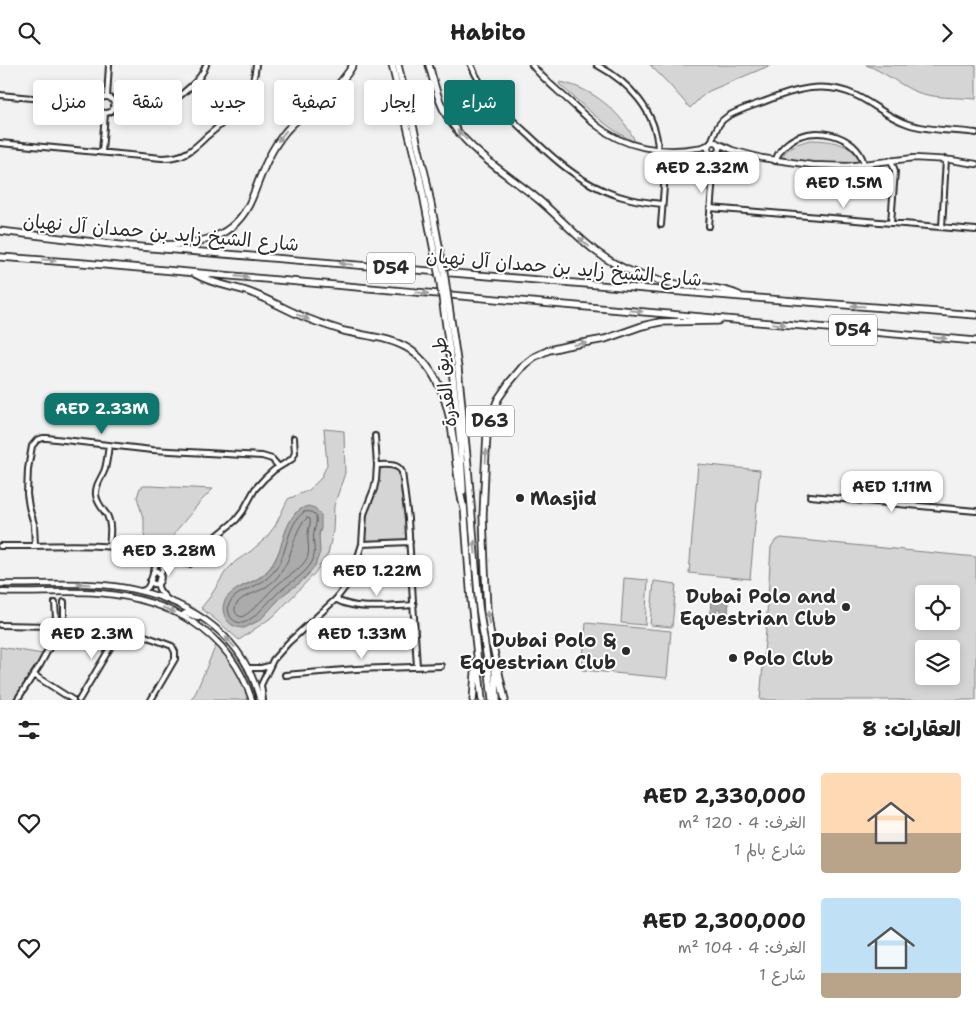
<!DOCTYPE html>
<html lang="ar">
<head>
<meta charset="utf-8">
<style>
	:root { --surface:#fff; --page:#f2f2f2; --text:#222; --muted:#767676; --accent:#0f766e }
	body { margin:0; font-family:"Shantell Sans","Playpen Sans Arabic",sans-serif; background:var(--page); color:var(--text); direction:rtl; height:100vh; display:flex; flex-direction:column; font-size:19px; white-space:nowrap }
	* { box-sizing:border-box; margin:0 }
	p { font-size:16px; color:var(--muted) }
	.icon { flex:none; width:28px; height:28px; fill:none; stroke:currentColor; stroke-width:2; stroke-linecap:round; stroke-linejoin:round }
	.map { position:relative; height:635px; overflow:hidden; direction:ltr }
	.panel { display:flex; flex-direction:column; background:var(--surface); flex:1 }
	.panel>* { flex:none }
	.guide { position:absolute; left:15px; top:15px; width:500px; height:45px; direction:rtl; display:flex; gap:10px }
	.buttons { position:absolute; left:915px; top:520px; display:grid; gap:10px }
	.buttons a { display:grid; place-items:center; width:45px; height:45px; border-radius:5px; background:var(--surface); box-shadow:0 2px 8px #0003; font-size:25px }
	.price { position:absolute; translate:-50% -42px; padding:0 11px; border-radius:10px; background:#fff; color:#222; font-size:16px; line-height:32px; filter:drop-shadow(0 1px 2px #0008) }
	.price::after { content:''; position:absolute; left:50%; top:30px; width:15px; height:11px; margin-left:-8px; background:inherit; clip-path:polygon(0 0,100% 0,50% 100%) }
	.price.on { background:var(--accent); color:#fff }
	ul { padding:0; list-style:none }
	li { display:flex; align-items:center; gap:15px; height:125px; padding:0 15px }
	li span { display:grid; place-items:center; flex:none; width:140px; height:100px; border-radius:5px; color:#555 }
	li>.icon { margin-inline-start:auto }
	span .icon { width:60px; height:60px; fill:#fffc; stroke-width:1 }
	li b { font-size:21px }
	h2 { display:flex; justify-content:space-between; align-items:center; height:60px; padding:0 15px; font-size:21px }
	.pill { padding:0 18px; border-radius:5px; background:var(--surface); box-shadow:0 2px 8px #0003; font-size:18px; line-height:45px }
	.pill.on { background:var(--accent); color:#fff }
	header { display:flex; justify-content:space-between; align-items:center; height:65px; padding:0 15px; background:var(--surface); font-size:22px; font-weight:700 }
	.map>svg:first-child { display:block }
</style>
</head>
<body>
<header><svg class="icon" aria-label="forward" viewBox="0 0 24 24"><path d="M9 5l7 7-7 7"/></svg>Habito<svg class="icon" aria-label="search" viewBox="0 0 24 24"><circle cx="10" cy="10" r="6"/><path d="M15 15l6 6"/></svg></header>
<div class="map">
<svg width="976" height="635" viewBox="0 0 976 635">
	<rect width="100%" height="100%" fill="#f2f2f2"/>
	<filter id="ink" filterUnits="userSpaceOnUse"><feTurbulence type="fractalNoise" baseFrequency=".02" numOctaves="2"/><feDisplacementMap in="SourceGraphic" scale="10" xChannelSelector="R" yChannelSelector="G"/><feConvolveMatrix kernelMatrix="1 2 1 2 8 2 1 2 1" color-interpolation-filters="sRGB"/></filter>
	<g filter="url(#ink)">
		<path fill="#d5d5d5" stroke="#808080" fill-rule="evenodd" d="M650 0H771L709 26 700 33 690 43 667 17Z
			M866 0H976V34C956 32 933 34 914 26 897 18 883 6 866 0Z
			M560 17C592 23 620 46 634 74L633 76C604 62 582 39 559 19Z
			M810 75C830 75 850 78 862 96L860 99 843 100 785 96 782 92C788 81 799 78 810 75Z
			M324 364 344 366 345 408 334 441 333 466 328 489 314 509 275 550 239 575 221 559 201 543 210 532 226 506 236 496 251 486 265 474 275 461 288 434 309 425 321 413 327 400ZM296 447 321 463 309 509 301 517 284 529 260 555 244 563 225 551C223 544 224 540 228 533 239 518 254 519 266 507 278 495 281 480 286 465 289 459 292 453 296 447Z
			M698 399 760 405 750 514 689 508Z
			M378 401 395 402 401 406 409 475 363 476 364 453Z
			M144 421H150L213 424 201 436 176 466 167 485 146 479 144 469V456L137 432 140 423Z
			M781 473 976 492V635H760L766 565 771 482 775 476ZM924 529H951V556H924ZM924 584H951V611H924Z
			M624 513 648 515 645 560 621 558Z
			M654 516 676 519 672 562 650 560Z
			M586 558 671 566 667 613 582 605Z
			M219 573C237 592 250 609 256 635H191L196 627Z
			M0 582 43 589 29 612 13 635H0Z"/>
		<path fill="#ababab" stroke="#787878" d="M308 441 315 443 321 450V463L319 468 320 487 315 501 301 517 284 529 260 555 244 563C236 563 229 560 225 552 215 528 246 521 260 513 264 510 268 506 271 502 285 484 283 447 308 441Z
			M711 535 729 536 728 549 720 548V544H717L716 549 710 548Z"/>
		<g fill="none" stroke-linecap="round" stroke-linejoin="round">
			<path stroke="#5e5e5e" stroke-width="1" d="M304 447C310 446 314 447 316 452 317 458 315 462 314 467 312 478 317 487 312 497 304 511 291 516 280 526 267 537 259 551 243 558 237 558 233 556 230 551 221 531 249 525 260 518 266 515 271 510 275 505 288 489 286 460 304 447Z
				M307 453 310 454C311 460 308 463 308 469 307 478 311 487 306 495 298 507 286 512 276 521 265 531 256 544 242 552 238 551 235 549 235 544 235 532 258 528 266 522 269 520 272 517 275 515 279 510 283 505 286 499 293 486 295 462 307 453Z"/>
			<g stroke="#2b2b2b" stroke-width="8">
				<path id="minor" d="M471 0C484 31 508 51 532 73 553 93 575 113 603 125 622 134 642 137 662 139
					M597 0C629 17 657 47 658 85
					M0 30 97 39
					M98 40a8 8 0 1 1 16 0a8 8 0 1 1-16 0Z
					M107 32 109 0
					M114 40C148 44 163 48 190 22 197 16 203 9 206 0
					M711 77C716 66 717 58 728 51 739 45 751 41 763 37 793 25 823 15 855 30 873 38 888 53 908 59 929 66 954 65 976 68
					M0 78 162 93C171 93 180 92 188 87 195 83 201 77 206 72 222 59 239 45 249 26 253 18 255 9 256 0
					M102 87 105 48
					M711 88 714 98
					M891 95 895 106 891 158
					M775 96C778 88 782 82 789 77 812 59 857 69 864 99
					M710 143 976 165
					M661 160 666 96
					M709 161 714 98 717 88
					M942 162 946 94
					M377 400C386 400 398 398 402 407L408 454 417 602
					M810 431 976 446
					M362 479 410 477
					M0 481C49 482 98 476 146 487 152 488 158 490 164 492 173 494 181 500 190 499L213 474 236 455 243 446 255 424 264 414 274 405 292 394 295 388 294 373
					M35 481 34 459 29 442 27 429 28 404 32 381 37 375 43 373H47L152 385 262 391 272 394 279 402
					M109 481C110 471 112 460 107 450 102 443 97 438 96 430 95 419 102 413 105 404 107 396 108 388 109 380
					M165 492C163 497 163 504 161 509 155 522 158 525 168 535
					M150 516C157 525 166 513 157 506L153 507
					M141 526C145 525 145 525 148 522 151 517 157 496 158 490
					M336 534C352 546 393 541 414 540
					M64 537V556
					M55 538 56 553
					M51 561a7 7 0 1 1 14 0a7 7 0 1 1-14 0Z
					M0 560 51 561
					M66 560 120 563 137 568 172 581 175 587V594L151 635
					M248 603H261L269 601
					M34 610 73 635
					M285 610 356 604 441 601
					M17 635 40 600 57 568
					M79 635 110 583 120 563
					M263 635 261 620 273 595 288 578 336 534 346 521 353 508 362 479 364 449 374 424 376 415 377 400 375 371"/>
			</g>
			<g stroke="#2b2b2b" stroke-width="8">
				<path id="tertiary" d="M532 0C542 13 556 24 568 35 577 43 586 52 596 60 624 83 662 89 697 83 701 83 705 81 708 80
					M708 83a6 6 0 1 1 12 0a6 6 0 1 1-12 0Z
					M719 79 732 85 762 93 812 100 847 101 914 93 951 95 976 99
					M0 519C34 520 69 517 103 520 160 525 220 550 248 603 253 613 257 624 260 635
					M0 527C33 529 66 525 99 528 169 534 229 565 252 635
					M183 551 184 549 187 548 198 553"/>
			</g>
			<g stroke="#2b2b2b" stroke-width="9">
				<path id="primary" d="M392 0 420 114
					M398 0 426 113
					M429 0C435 21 439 42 453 60 475 91 510 111 539 135 572 163 592 192 635 208 651 214 667 218 683 220 702 222 721 222 739 230
					M0 166 128 181 743 232 976 250
					M156 180C196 179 234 177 252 133 262 108 268 88 286 66 298 52 312 43 326 32 337 22 346 12 353 0
					M0 192 83 198 976 276
					M195 209C212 219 231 221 249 227 266 233 281 242 297 249 312 256 328 261 344 266 365 271 390 272 409 284 424 294 434 309 441 325 457 363 453 405 464 444
					M458 303 468 402 479 542 489 607 492 635
					M452 304 460 376 463 426
					M464 441 471 535 482 635
					M495 605 497 635
					M473 635 476 596
					M505 635 494 586 492 580 487 545 485 504 483 451 485 405 487 369 492 349 498 334 509 318 524 300 534 292 549 285 566 281 605 274 642 261 660 257 718 256"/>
			</g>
			<use href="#minor" stroke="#fff" stroke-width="4"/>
			<use href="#tertiary" stroke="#fff" stroke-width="4.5"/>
			<use href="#primary" stroke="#fff" stroke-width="5.5"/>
			<g stroke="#2b2b2b" stroke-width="9" stroke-linecap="butt">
				<path id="primary-bridge" d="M426 113 444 207 458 303
					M420 114 440 217 452 304"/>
			</g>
			<use href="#primary-bridge" stroke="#fff" stroke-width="5.5"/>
		</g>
		<defs><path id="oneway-solid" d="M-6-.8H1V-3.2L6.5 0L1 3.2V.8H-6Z" transform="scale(1.25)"/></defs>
		<g fill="#a0a0a0">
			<use href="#oneway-solid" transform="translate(462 70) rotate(-134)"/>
			<use href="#oneway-solid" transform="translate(282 71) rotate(128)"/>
			<use href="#oneway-solid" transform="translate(584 177) rotate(-139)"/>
			<use href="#oneway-solid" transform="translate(49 195) rotate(4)"/>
			<use href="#oneway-solid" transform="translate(346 199) rotate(-175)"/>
			<use href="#oneway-solid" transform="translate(242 212) rotate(5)"/>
			<use href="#oneway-solid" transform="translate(422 228) rotate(5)"/>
			<use href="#oneway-solid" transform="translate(858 241) rotate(-176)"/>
			<use href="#oneway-solid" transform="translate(636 246) rotate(5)"/>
			<use href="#oneway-solid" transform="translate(303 252) rotate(23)"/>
			<use href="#oneway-solid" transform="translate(779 259) rotate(5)"/>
			<use href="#oneway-solid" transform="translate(940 273) rotate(5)"/>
			<use href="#oneway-solid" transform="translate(580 279) rotate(-8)"/>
			<use href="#oneway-solid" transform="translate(486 391) rotate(-87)"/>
			<use href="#oneway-solid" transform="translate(475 482) rotate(-94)"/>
			<use href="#oneway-solid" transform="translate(83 519) rotate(-179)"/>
			<use href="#oneway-solid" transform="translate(169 545) rotate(23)"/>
			<use href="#oneway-solid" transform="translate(488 553) rotate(-98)"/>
			<use href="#oneway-solid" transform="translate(230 577) rotate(-132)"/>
		</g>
	</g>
	<g fill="#2b2b2b" stroke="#fff" stroke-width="2">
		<circle cx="520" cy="433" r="5"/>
		<circle cx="846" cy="542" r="5"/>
		<circle cx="626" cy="586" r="5"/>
		<circle cx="733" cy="593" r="5"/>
	</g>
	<g text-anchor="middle" stroke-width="4" stroke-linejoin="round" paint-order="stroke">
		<g fill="#fff" stroke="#6b6b6b" stroke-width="1">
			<rect x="367" y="187.5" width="48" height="31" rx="4"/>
			<rect x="829" y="249.5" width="48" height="31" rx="4"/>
			<rect x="466" y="340.5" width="48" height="31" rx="4"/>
		</g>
		<g font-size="18" font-weight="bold" fill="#2b2b2b">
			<text x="391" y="209">D54</text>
			<text x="853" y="271">D54</text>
			<text x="490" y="362">D63</text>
		</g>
		<g font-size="19" fill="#2b2b2b" stroke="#fff">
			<text transform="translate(161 167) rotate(5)" y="7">شارع الشيخ زايد بن حمدان آل نهيان</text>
			<text transform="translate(564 202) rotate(5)" y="7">شارع الشيخ زايد بن حمدان آل نهيان</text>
			<text transform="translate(444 317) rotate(-97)" y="7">طريق القدرة</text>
		</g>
		<g font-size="19" font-weight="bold" fill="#2b2b2b" stroke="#fff" text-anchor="start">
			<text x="530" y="440">Masjid</text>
			<text x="836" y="538" text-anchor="end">Dubai Polo and<tspan x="836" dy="22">Equestrian Club</tspan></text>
			<text x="616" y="582" text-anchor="end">Dubai Polo &amp;<tspan x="616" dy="22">Equestrian Club</tspan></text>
			<text x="743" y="600">Polo Club</text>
		</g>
	</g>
</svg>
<div class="buttons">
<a><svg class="icon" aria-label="locate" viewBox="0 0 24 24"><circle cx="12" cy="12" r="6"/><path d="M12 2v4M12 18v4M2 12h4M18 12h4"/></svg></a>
<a><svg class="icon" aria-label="layers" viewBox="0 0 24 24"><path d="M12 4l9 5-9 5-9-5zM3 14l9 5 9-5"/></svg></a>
</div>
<b class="price" style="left:702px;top:129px">AED 2.32M</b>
<b class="price" style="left:844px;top:144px">AED 1.5M</b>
<b class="price on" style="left:102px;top:370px">AED 2.33M</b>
<b class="price" style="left:892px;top:448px">AED 1.11M</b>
<b class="price" style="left:169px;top:512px">AED 3.28M</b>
<b class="price" style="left:377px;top:532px">AED 1.22M</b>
<b class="price" style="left:92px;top:595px">AED 2.3M</b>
<b class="price" style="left:362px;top:595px">AED 1.33M</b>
<div class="guide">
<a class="pill on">شراء</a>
<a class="pill">إيجار</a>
<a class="pill">تصفية</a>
<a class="pill">جديد</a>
<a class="pill">شقة</a>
<a class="pill">منزل</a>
</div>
</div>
<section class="panel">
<h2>العقارات: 8<svg class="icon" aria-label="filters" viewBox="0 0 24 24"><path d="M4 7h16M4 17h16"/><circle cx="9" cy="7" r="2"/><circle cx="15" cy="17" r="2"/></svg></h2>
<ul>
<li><span style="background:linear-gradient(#ffd9b3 60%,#b9a48a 0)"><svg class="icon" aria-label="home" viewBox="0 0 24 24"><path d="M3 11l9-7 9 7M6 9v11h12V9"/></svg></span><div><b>AED 2,330,000</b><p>الغرف: 4 · 120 m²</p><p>شارع بالم 1</p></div><svg class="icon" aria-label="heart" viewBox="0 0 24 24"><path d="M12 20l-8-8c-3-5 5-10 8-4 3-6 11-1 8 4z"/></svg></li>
<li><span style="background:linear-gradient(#bfe0f5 75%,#b9a48a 0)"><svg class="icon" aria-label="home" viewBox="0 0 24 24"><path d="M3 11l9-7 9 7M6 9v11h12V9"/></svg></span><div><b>AED 2,300,000</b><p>الغرف: 4 · 104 m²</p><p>شارع 1</p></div><svg class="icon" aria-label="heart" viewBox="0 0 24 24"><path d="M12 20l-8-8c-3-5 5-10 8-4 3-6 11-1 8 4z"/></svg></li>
</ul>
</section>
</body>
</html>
